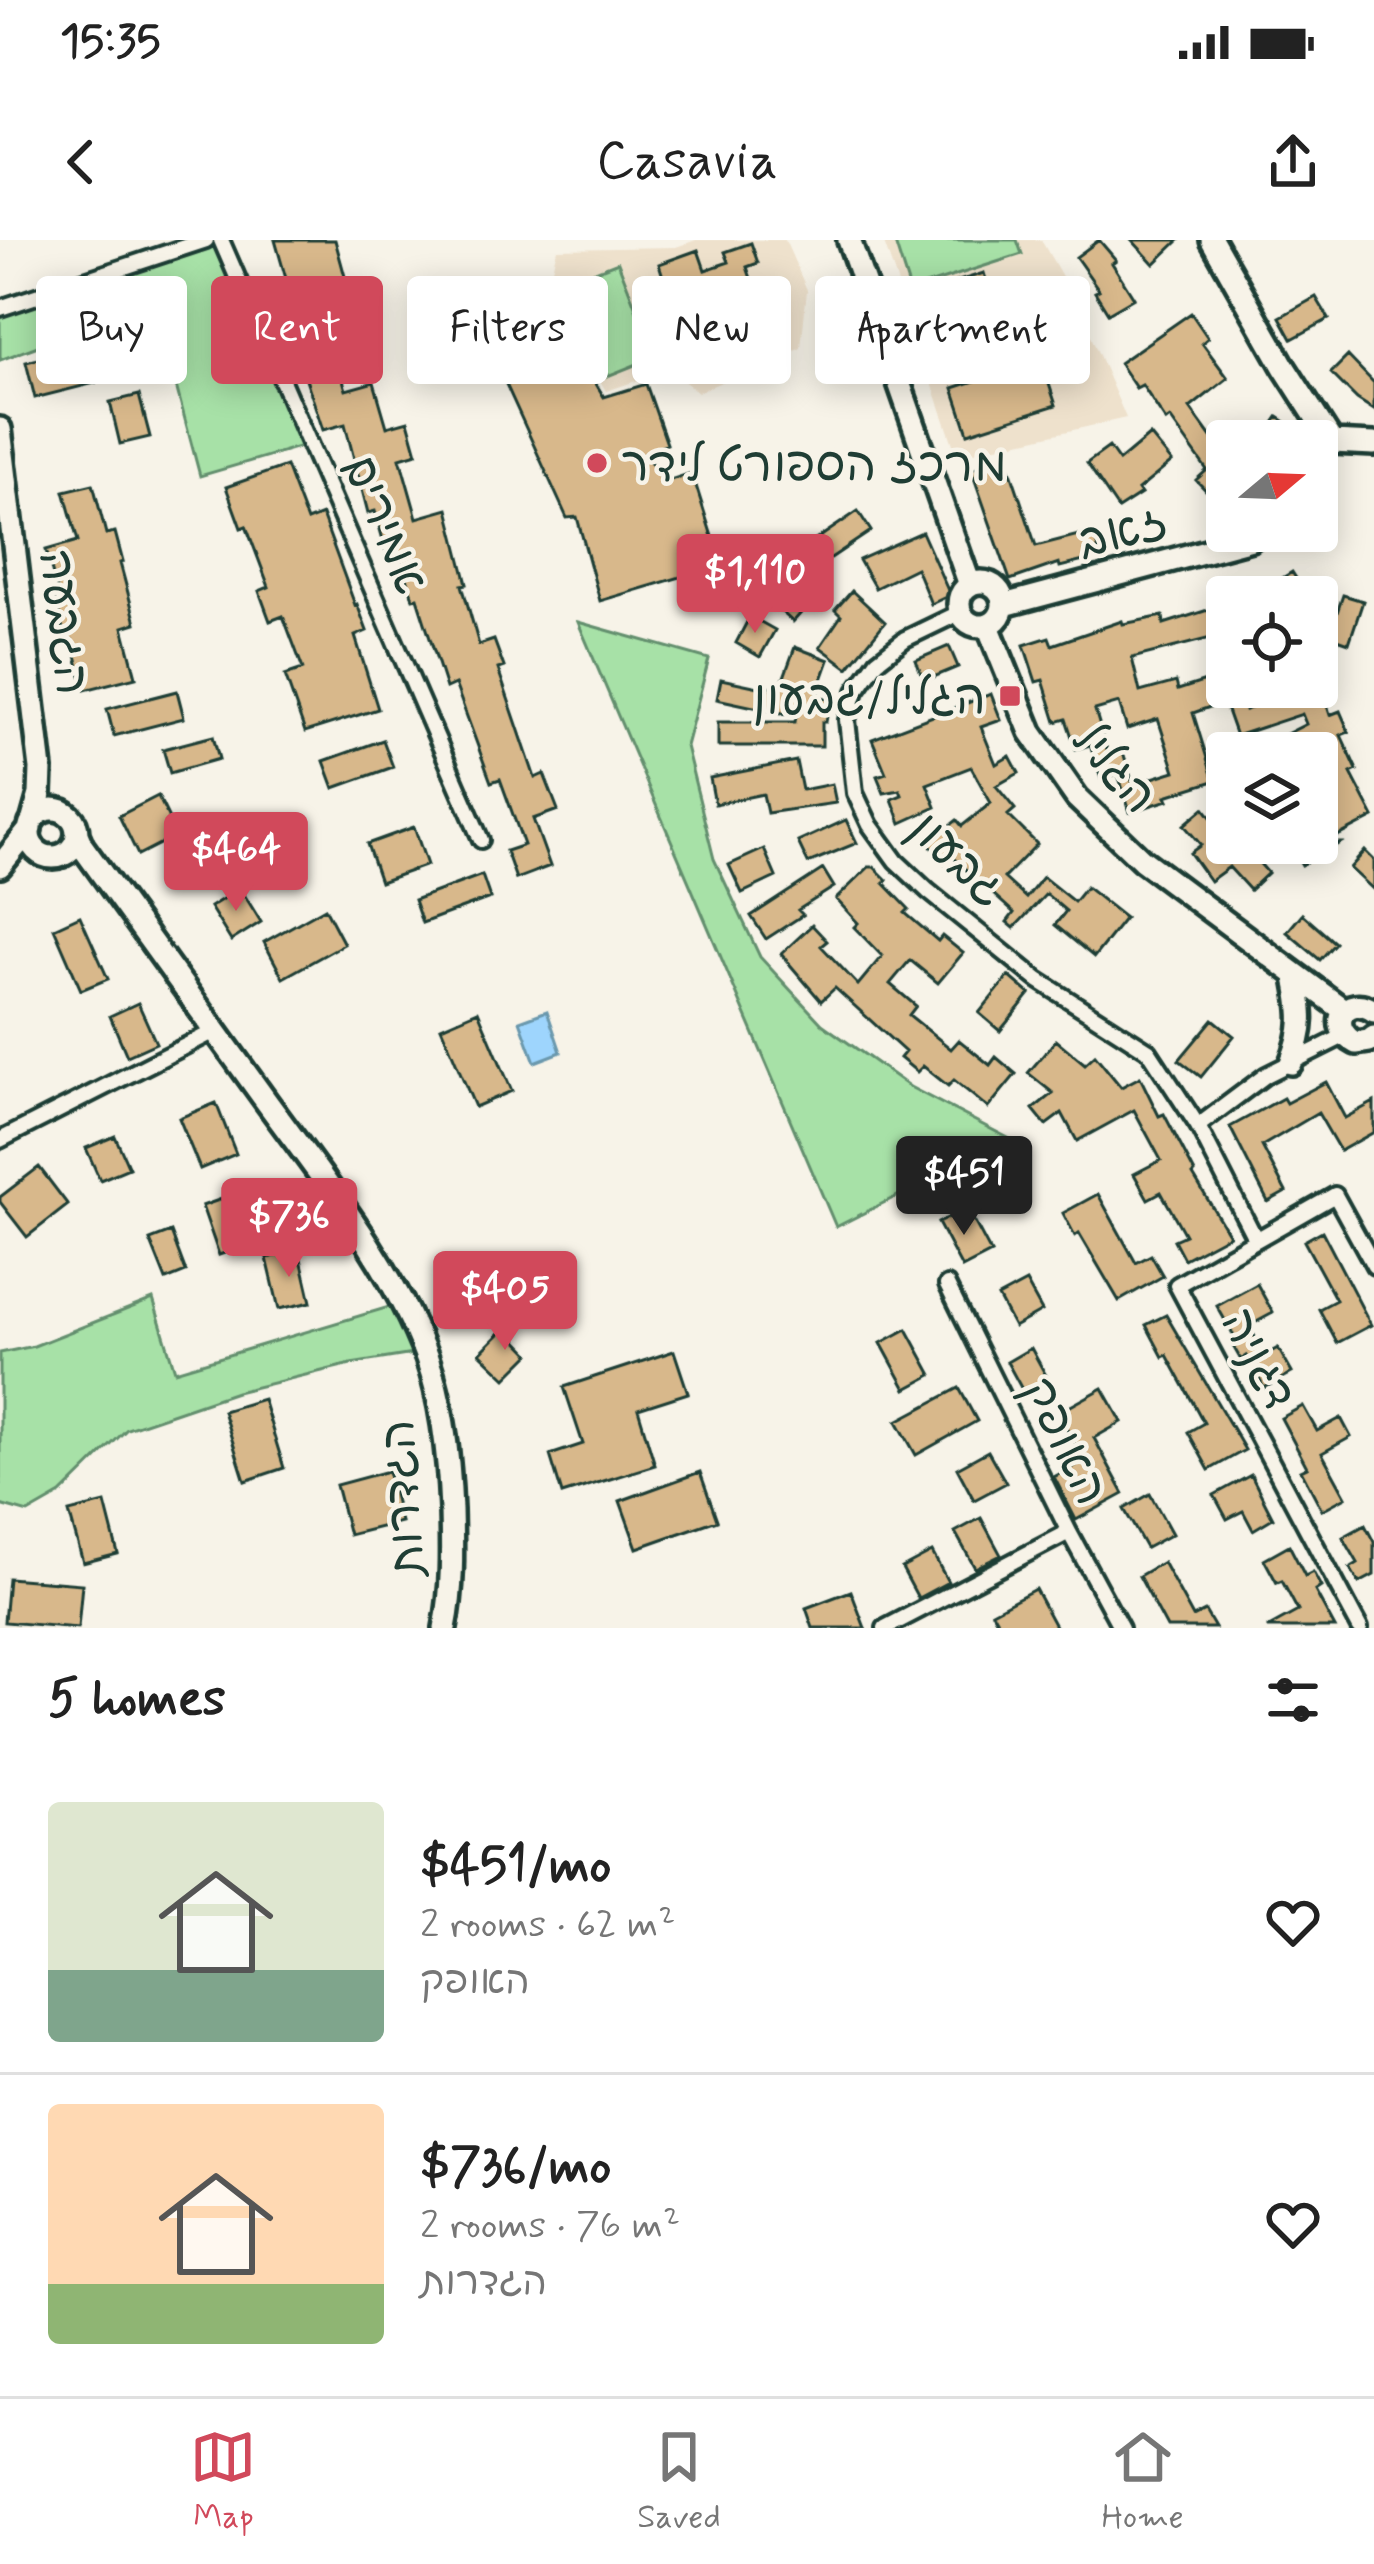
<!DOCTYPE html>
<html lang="en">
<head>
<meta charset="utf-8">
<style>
	:root { --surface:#fff; --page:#f2f2f2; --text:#222; --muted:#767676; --line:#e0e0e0; --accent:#d1495b }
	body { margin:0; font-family:Mynerve,"Playpen Sans Hebrew",sans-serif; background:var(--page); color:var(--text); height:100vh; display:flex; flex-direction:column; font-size:45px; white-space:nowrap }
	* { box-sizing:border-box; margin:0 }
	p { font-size:39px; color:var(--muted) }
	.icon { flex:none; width:66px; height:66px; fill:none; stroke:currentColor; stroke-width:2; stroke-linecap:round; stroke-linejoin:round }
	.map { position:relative; height:1388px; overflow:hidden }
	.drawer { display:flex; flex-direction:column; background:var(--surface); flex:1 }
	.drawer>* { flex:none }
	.top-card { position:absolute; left:36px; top:36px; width:1302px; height:108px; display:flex; gap:24px }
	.needle { width:78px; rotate:71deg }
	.buttons { position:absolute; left:1206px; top:180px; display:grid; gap:24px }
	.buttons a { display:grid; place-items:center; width:132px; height:132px; border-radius:12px; background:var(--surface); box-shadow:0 6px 30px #0003; font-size:60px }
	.price { position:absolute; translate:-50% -102px; padding:0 27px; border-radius:12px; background:var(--accent); color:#fff; font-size:39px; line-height:78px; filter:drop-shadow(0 3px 6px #0008) }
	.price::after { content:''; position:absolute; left:50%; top:72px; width:36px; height:27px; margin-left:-18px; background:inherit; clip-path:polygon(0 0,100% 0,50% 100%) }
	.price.selected { background:#222; color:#fff }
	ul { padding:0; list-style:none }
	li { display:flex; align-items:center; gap:36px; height:300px; padding:0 48px }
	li+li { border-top:3px solid var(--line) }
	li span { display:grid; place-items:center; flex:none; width:336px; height:240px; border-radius:12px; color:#555 }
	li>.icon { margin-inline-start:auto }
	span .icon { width:144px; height:144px; fill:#fffc; stroke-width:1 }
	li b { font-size:51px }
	h2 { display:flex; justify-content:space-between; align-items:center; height:144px; padding:0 48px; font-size:51px }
	.chip { padding:0 42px; border-radius:12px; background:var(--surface); box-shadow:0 6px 30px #0003; font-size:42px; line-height:108px }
	.chip.selected { background:var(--accent); color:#fff }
	.status { display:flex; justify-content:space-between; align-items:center; height:84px; padding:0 60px; background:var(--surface); direction:ltr }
	.status svg { height:33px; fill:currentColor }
	header { display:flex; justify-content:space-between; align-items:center; height:156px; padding:0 48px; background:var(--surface); font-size:54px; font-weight:600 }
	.dock { display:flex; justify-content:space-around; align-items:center; height:168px; border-top:3px solid var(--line); background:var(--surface); font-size:33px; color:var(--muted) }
	.dock a { display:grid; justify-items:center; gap:6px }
	.dock .selected { color:var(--accent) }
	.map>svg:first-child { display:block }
</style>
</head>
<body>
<div class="status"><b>15:35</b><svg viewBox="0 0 49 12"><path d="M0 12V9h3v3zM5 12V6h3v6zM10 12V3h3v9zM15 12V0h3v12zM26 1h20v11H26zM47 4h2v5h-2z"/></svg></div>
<header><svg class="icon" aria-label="back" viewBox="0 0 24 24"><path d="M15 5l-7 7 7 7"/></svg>Casavia<svg class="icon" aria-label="share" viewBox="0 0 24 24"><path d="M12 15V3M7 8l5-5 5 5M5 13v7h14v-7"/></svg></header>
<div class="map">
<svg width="1374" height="1388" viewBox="0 0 1374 1388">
	<rect width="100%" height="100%" fill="#f7f3e8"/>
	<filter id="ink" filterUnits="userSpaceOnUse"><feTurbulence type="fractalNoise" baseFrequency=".00833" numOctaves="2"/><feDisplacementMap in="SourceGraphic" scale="24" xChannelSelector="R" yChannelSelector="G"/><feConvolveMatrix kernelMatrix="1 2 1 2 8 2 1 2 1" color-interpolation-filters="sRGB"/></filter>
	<g filter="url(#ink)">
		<path fill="#eee1cc" d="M696 0H785L807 50 801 108 698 152 669 130 606 151 547 49 557 9 676 7Z
			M883 0H1041L1074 57 1126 178 957 216Z"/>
		<path fill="#a7e1a7" stroke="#638f6e" stroke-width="3" d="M206 0H221L309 204 200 236 154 63 0 120V68Z
			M894 0H1017L1022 14 910 50Z
			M618 22 655 117 600 139 562 44Z
			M578 382 709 419 686 506 714 619 760 717 822 784 910 847 1010 899 836 987Z
			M153 1059 175 1131 399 1064 425 1112 351 1124 236 1152 127 1189 61 1254 28 1273 0 1265V1113L34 1106Z"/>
		<path fill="#9ed5fd" stroke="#6b98ad" stroke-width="3" d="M547 771 561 812 535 822 520 781Z"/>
		<path fill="#d8b88b" stroke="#1f3d34" stroke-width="3" fill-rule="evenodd" d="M275 0H335L355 73 300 88Z
			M1099 0 1116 20 1112 23 1134 58 1108 73 1095 52 1099 50 1076 17Z
			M1132 0H1179L1154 24Z
			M751 3 758 23 747 27 755 50 742 54 756 94 741 99 747 117 708 131 705 124 678 133 670 110 664 112 654 84 663 81 651 48 665 43 659 24 698 10 705 30 729 22 725 12Z
			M984 33 994 66 1041 51 1053 86 1069 80 1082 120 1045 132 1056 165 968 193 953 148 990 136 978 100 938 113 918 54Z
			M1316 57 1329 79 1292 99 1280 77Z
			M1191 73 1208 98 1202 103 1228 138 1190 168 1227 219V272L1196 240 1207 230 1170 178 1166 181 1142 145 1136 148 1119 123Z
			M559 83 604 157 646 144 667 204 645 214 664 242 692 233 721 325 600 361 577 277 567 278 505 142 529 92Z
			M333 106 346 150 374 142 387 187 408 181 417 213 400 218 417 278 448 269 467 344 462 345 479 405 494 400 504 427 498 429 535 538 544 534 558 570 533 579 550 626 516 639 506 611 524 605 500 539 491 542 455 444 446 448 417 358 413 359 401 315 388 318 375 271 368 273 345 184 323 190 298 115Z
			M86 107 95 143 35 158 26 122Z
			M1348 116 1374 143V170L1357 159 1331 133Z
			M139 155 150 197 120 204 110 162Z
			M1278 177 1299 191 1292 201H1278L1267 193Z
			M1150 195 1172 222 1138 250 1141 254 1118 269 1087 223 1109 207 1119 221Z
			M1006 217 1036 306 1094 291 1100 317 1060 327 1059 323 1010 340 971 229Z
			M286 226 307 281 322 275 355 365 357 364 367 391 355 396 378 469 305 492 285 435 303 429 283 376 270 381 259 351 269 347 246 286 241 288 226 247Z
			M93 244 106 294 115 292 123 322 120 323 136 383 123 387 136 437 85 450 72 400 66 401 56 362 60 361 46 310 78 301 64 251Z
			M858 271 871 291 813 330 818 339 802 357 810 363 793 382 765 357 814 301Z
			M922 292 950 355 931 364 916 328 875 348 859 320Z
			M1292 332 1308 357H1252Z
			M852 351 885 382 848 428 820 407 841 376 835 370Z
			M1343 355 1363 361 1349 403 1329 396Z
			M1211 369 1219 396 1132 418 1140 452 1176 442 1178 450 1227 434V447H1238L1245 470 1278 459 1277 455 1301 447H1321L1330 475 1340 471 1349 492 1341 495 1357 530 1351 533 1374 577 1332 599 1334 603H1340L1302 625 1289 603H1317V581L1336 570 1317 534V504L1300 513H1249L1306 484 1302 474 1236 496 1224 462 1193 473 1214 541 1166 556 1168 560 1130 572 1118 534 1101 539 1090 505 1076 509 1066 479 1056 482 1043 440 1036 442 1024 405 1049 397 1052 405 1122 381 1123 384 1163 376 1164 384ZM1119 463 1127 489 1158 479 1175 531 1133 544 1123 512 1109 517 1095 470Z
			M750 376 775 390 760 417 736 403Z
			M949 406 958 427 924 441 916 420Z
			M795 407 829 420 816 456 830 459 826 482H822V506H718V482H795L796 476 717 459 721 439 768 449 769 446 780 448Z
			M177 451 184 478 114 496 107 469Z
			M991 454 1001 480 981 487 996 524 1010 516 1019 533 996 546 1015 569 1008 575 1037 604 1004 638 1026 658 1043 637 1074 662 1086 647 1125 678 1094 717 1055 685 1066 671 1046 654 1014 688 1007 682 1014 673 953 618 945 624 928 603 957 580 962 586 991 563 971 527 927 544 936 567 901 583 892 559 902 555 900 550 884 553 877 536 886 533 872 499Z
			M213 496 219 519 170 533 163 509Z
			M383 500 393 527 334 548 324 521Z
			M796 521 802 550 832 544 836 563 767 573 763 554 715 564 710 538Z
			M158 556 177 595 138 615 119 576Z
			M1204 568 1218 586 1227 578V603H1242L1268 633 1250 650 1229 627 1210 641 1190 613 1201 605 1184 585Z
			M264 574 281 612 248 627 231 589Z
			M846 580 857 603 808 623 798 602Z
			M414 587 427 625 380 642 367 604Z
			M764 609 776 637 742 653 729 625Z
			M1365 611 1374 620V650L1350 628Z
			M869 627H874L887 640 884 643 909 669 905 673 938 701 942 696 963 713 938 743 910 720 890 744 916 766 909 775 951 809 959 800 990 825 996 817 1016 834 988 868 954 840 948 846 923 826 917 832 900 818 905 812 835 748 821 761 781 714 812 685 827 701 821 706 858 745 882 716 854 687 858 683 836 659Z
			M823 629 834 647 798 670 803 675 766 699 751 676Z
			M482 635 490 658 422 683 414 660Z
			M240 648 261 682 231 701 210 667Z
			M325 668 344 704 283 738 264 702Z
			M1302 674 1335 703 1320 720 1287 692Z
			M80 676 108 739 81 750 54 688Z
			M1009 736 1030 754 1000 791 979 773Z
			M138 763 156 803 127 816 110 776Z
			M478 771 512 851 475 867 441 787Z
			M1213 779 1234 796 1201 837 1179 820Z
			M1056 800 1085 824 1095 815 1121 847 1140 837 1159 876 1164 874 1195 933 1193 935 1229 995 1184 1019 1174 1000 1185 995 1161 952 1148 959 1134 934 1161 920 1134 870 1077 901 1062 873 1046 885 1033 869 1053 853 1028 833Z
			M1326 842 1345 878 1374 862V892L1340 911 1318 873 1262 906 1286 952 1268 962 1230 887 1283 858 1286 863Z
			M216 863 236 914 200 929 179 878Z
			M115 896 129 928 100 940 86 908Z
			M39 927 68 965 27 997 0 962V957Z
			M236 954 253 1003 219 1015 202 966Z
			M1098 954 1136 1023 1151 1015 1163 1036 1119 1061 1079 993 1075 996 1063 973Z
			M967 968 991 1013 962 1028 938 983Z
			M1322 991 1371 1085 1337 1103 1319 1069 1336 1060 1304 1001Z
			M171 992 186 1032 166 1040 150 1000Z
			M299 1010 311 1062 279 1069 267 1018Z
			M1026 1042 1042 1071 1014 1087 998 1057Z
			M1257 1044 1273 1073 1249 1086 1265 1115 1278 1108 1292 1133 1264 1148 1247 1116 1241 1120 1233 1106 1238 1103 1217 1066Z
			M1166 1075 1245 1210 1209 1230 1188 1192 1204 1183 1167 1115 1163 1117 1146 1085Z
			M505 1088 530 1114 506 1138 480 1113Z
			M907 1089 932 1135 906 1149 881 1103Z
			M1031 1108 1049 1141 1025 1155 1007 1122Z
			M674 1111 688 1153 638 1169 655 1225 562 1254 550 1215 583 1204 564 1147Z
			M959 1148 977 1181 916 1215 897 1181Z
			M1103 1148 1122 1182 1094 1198 1124 1254 1076 1280 1054 1237 1084 1221 1058 1173Z
			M263 1159 284 1228 245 1241 223 1171Z
			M1303 1166 1317 1191 1341 1178 1351 1197 1322 1213 1346 1257 1322 1270 1301 1230 1307 1227 1281 1178Z
			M988 1211 1006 1243 974 1260 957 1228Z
			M388 1231 401 1282 349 1295 336 1245Z
			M700 1232 717 1280 637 1308 620 1261Z
			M1251 1235 1273 1278 1253 1290 1243 1271 1227 1279 1214 1255Z
			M1150 1254 1172 1294 1146 1308 1124 1269Z
			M105 1263 118 1314 83 1323 69 1272Z
			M981 1278 1001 1315 975 1328 955 1292Z
			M1365 1285 1374 1302V1335L1359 1343 1350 1328 1358 1323 1343 1297Z
			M1289 1305 1305 1336 1313 1332 1321 1347 1315 1351 1335 1388H1267L1298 1371 1282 1341 1277 1343 1264 1319Z
			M932 1312 948 1342 918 1358 902 1328Z
			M1163 1322 1193 1377 1205 1371 1215 1388H1167L1139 1336Z
			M8 1338 82 1344 78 1388 4 1382Z
			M1035 1349 1056 1388H1001L992 1372Z
			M851 1351 865 1388H813L806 1368Z"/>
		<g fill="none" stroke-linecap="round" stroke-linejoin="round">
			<g stroke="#1f3d34" stroke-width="22">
				<path id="street" d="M221 0 481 600
					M0 68 206 0
					M961 372 905 399 877 421 856 451 847 480 855 553 870 585 896 621 928 651 1038 740 1149 811 1198 886
					M0 900 215 791
					M1256 1000 1198 886 1266 835 1344 796
					M947 1045 1069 1292 1121 1388
					M885 1388 1069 1292
					M1360 1388 1177 1045 1335 955 1374 1026"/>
			</g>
			<g stroke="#1f3d34" stroke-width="30">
				<path id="secondary" d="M849 0 970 345
					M1212 0 1284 127 1332 202
					M0 189 41 529 40 554 33 579
					M1332 202 1374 204
					M959 364a22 22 0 1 1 44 0a22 22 0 1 1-44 0Z
					M1004 365 1251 299 1258 291
					M988 386 1031 492 1077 558 1142 620 1345 771
					M29 593a24 24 0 1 1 48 0a24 24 0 1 1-48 0Z
					M77 594 82 606C141 687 199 769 258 850 319 935 390 1019 427 1118 444 1166 449 1220 451 1270 452 1309 453 1349 445 1388
					M0 626 30 589
					M1374 771C1346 752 1325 787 1356 803L1369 801 1374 797
					M1291 823C1305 788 1303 773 1296 737"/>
			</g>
			<use href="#street" stroke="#f7f3e8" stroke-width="14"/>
			<use href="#secondary" stroke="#f7f3e8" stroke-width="21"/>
		</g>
	</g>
	<g fill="#d1495b" stroke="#f7f3e8" stroke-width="4.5">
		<circle cx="597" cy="223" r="12"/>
		<rect x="998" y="444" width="24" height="24" rx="6"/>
	</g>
	<g text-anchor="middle" stroke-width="9" stroke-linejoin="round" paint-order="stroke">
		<g font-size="48" fill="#1f3d34" stroke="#f7f3e8" text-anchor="start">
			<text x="621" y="240">מרכז הספורט לידר</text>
			<text x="986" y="473" text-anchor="end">הגליל/גבעון</text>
		</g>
		<g font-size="48" fill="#1f3d34" stroke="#f7f3e8">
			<text transform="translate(387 284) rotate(67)" y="17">אמירים</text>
			<text transform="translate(1122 290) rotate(-15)" y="17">זאב</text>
			<text transform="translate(66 382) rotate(83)" y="17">הגבעה</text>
			<text transform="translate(1116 527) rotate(49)" y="17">הגליל</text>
			<text transform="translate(959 618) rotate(44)" y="17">גבעון</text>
			<text transform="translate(1260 1118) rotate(62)" y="17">דגניה</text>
			<text transform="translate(1067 1200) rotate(64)" y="17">האופק</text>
			<text transform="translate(401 1258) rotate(-94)" y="17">הגדרות</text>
		</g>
	</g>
</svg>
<div class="buttons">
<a><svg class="needle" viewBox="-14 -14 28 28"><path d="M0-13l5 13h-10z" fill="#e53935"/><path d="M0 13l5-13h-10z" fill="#767676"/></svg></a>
<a><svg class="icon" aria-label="locate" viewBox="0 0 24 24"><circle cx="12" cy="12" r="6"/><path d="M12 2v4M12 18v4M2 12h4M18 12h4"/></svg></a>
<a><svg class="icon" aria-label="layers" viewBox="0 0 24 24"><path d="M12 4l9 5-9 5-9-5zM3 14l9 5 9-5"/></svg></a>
</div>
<b class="price" style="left:755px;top:396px">$1,110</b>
<b class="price" style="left:236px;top:674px">$464</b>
<b class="price selected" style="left:964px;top:998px">$451</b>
<b class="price" style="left:289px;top:1040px">$736</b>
<b class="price" style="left:505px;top:1113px">$405</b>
<div class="top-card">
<a class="chip">Buy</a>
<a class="chip selected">Rent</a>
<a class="chip">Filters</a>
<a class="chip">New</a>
<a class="chip">Apartment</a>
</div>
</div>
<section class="drawer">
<h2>5 homes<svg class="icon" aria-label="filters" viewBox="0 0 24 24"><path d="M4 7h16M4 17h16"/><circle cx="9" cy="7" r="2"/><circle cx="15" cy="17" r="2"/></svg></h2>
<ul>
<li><span style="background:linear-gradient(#dfe7d0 70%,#7fa58c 0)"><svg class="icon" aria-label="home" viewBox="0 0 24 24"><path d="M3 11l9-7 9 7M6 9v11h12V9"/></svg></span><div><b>$451/mo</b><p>2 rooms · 62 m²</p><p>האופק</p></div><svg class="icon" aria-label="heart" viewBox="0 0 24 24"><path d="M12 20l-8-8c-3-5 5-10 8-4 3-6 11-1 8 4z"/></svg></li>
<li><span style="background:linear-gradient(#ffd9b3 75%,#8fb573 0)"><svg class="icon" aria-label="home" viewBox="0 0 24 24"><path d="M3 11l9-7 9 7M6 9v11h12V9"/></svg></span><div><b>$736/mo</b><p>2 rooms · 76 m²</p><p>הגדרות</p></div><svg class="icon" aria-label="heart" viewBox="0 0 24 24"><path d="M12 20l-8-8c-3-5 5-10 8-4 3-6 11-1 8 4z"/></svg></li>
</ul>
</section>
<nav class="dock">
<a class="selected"><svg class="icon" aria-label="map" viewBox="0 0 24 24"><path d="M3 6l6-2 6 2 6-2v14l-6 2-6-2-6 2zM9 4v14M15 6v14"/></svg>Map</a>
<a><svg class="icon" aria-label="saved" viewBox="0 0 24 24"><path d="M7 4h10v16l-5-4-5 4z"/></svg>Saved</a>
<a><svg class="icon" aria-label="home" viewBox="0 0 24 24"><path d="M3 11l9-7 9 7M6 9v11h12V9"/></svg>Home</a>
</nav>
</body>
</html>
